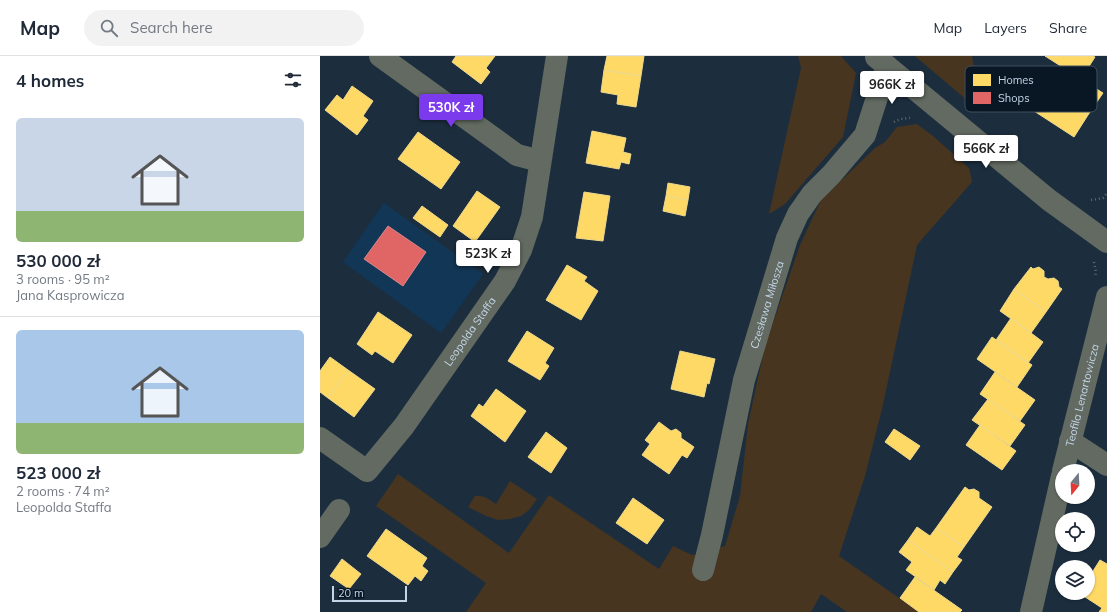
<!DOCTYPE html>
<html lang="en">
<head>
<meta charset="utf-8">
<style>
	:root { --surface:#fff; --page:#f2f2f3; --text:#1f2937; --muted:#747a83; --line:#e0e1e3; --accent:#7c3aed }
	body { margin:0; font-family:Mulish,sans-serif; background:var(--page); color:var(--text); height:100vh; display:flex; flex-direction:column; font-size:15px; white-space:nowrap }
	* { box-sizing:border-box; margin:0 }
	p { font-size:13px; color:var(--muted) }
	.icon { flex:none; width:22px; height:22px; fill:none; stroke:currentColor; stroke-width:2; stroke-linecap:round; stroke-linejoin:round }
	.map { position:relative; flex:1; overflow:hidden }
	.panel { display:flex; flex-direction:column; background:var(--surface); width:320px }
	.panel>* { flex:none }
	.needle { width:26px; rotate:198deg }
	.tools { position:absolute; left:735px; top:408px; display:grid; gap:8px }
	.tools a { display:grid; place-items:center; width:40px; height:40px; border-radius:50%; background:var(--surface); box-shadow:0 1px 3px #0004; font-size:20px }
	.scale { position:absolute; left:12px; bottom:10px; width:75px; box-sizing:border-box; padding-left:4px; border:2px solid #c3d5e8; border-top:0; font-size:11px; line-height:14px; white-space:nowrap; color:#c3d5e8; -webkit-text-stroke:3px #091623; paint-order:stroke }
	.price { position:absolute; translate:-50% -34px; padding:0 9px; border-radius:4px; background:#fff; color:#222; font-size:13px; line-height:26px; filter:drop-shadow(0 1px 2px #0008) }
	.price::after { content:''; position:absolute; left:50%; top:24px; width:12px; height:9px; margin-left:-6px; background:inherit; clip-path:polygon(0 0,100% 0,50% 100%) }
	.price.current { background:var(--accent); color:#fff }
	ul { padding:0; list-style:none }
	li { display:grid; align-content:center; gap:8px; height:212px; padding:0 16px }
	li+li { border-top:1px solid var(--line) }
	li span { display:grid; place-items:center; height:124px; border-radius:6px; color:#555 }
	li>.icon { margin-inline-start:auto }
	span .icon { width:72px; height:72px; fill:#fffc; stroke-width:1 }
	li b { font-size:17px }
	h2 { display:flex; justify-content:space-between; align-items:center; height:48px; padding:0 16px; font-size:17px }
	header { display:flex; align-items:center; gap:24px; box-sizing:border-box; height:56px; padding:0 20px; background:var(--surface); border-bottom:1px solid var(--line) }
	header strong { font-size:19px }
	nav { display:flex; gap:22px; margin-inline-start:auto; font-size:14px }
	.search { width:280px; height:36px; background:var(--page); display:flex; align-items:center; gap:10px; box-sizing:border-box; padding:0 14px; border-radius:22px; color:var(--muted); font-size:15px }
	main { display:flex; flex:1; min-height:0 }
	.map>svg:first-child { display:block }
</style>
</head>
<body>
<header>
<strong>Map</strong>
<div class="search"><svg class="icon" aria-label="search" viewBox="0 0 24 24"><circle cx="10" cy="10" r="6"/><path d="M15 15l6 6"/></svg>Search here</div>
<nav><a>Map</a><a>Layers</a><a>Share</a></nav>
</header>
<main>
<section class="panel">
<h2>4 homes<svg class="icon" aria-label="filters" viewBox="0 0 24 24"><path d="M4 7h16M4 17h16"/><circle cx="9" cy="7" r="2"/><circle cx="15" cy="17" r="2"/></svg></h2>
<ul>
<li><span style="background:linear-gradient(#c9d6e8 75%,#8fb573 0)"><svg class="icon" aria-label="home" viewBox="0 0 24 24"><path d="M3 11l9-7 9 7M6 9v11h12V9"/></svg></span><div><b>530 000 zł</b><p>3 rooms · 95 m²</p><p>Jana Kasprowicza</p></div></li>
<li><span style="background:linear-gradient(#a9c7e8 75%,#8fb573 0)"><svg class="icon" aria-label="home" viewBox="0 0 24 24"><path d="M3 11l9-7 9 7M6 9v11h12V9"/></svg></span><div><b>523 000 zł</b><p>2 rooms · 74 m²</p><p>Leopolda Staffa</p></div></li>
</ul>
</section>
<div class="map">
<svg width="787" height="556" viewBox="0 0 787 556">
	<rect width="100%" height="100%" fill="#1c2e3e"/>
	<path fill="#123655" d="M64 147 163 218 121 277 23 206Z"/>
	<path fill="#47351f" d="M478 0H521L536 17 523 81 465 148 449 158 481 12Z
		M595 0H652L662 57Z
		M597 68 613 80 649 112 652 126 597 189 562 353 545 420 519 500 599 556H527L501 538 491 556H146L166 527 56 450 78 418 189 497 229 439 339 513 353 490 372 499 405 490 420 440 428 368 445 290 480 189 501 144 555 92 565 86 577 71Z
		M190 425 217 443 209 454 201 460 190 463 178 464 166 460 148 451 155 440C164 439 168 443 176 448Z"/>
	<path fill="#ffd966" stroke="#edd88d" d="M136 0H175L166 12 170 16 161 28 132 6Z
		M287 0H324L321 20 284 14Z
		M725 0H773L775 1 761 23Z
		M743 12 783 37 768 59 729 34Z
		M284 14 321 20 316 51 297 48 298 39 281 36Z
		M32 30 53 45 43 60 48 64 37 79 5 54 17 39 23 44Z
		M729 34 768 59 754 81 714 55Z
		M272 75 306 82 303 96 311 98 309 108 301 106 299 113 266 107Z
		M98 76 140 106 121 133 78 103Z
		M348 127 370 131 368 144 346 140Z
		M157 135 180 151 155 186 133 170Z
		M264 136 290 140 283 185 256 182Z
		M346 140 368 144 365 160 343 155Z
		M102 150 128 169 120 181 93 162Z
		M247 209 267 221 264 225 278 235 261 264 226 244Z
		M711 211 713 213 719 211 724 215V221L728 223 734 222 738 225 739 231 742 233 726 256 694 233Z
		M694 233 726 256 711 277 680 255Z
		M58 256 92 279 73 307 55 295 52 299 37 288Z
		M691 262 723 286 708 307 676 284Z
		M207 275 234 292 225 307 229 310 220 324 188 305Z
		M672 281 712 309 697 331 657 303Z
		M360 295 395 303 389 328 387 327 384 341 351 333Z
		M10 301 28 314 8 342 0 336V315Z
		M28 314 55 333 34 361 8 342Z
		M675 316 715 344 700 365 660 338Z
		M176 333 206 355 185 386 151 360 159 348 163 351Z
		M668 343 705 369 690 390 652 364Z
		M339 366 351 375 356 373 361 377V382L374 391 367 402 362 399 349 418 322 399 330 388 325 384Z
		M660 369 696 395 682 414 646 389Z
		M574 373 600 390 590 404 565 386Z
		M226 376 247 392 231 417 208 401Z
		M645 431 649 434 654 433 659 436V442L672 451 644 491 616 472Z
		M313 442 344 464 327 488 296 467Z
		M597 471 610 480 616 472 644 491 637 501 642 504 633 516 588 484Z
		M66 473 107 502 102 510 108 515 101 525 95 520 88 529 47 500Z
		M588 484 633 516 625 528 620 524 614 534 586 514 592 506 579 496Z
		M22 503 41 518 29 533 10 520Z
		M780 504 787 508V556H779L782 552 759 537H768V523Z
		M595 521 642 554 640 556H599L580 542Z"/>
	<path fill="#e06666" stroke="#d7878d" d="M68 170 106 196 83 230 44 203Z"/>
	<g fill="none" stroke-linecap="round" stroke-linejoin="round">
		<path stroke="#606a68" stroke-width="2.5" stroke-dasharray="1 3" stroke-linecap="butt" d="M574 66 580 63 590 62
			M771 144 783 142 787 137
			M774 206 776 216 775 221"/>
		<g stroke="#626a61" stroke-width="22">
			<path d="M60 0 197 99 220 105"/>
			<path d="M556 1 729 144 787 186"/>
			<path id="s1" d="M0 382 47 415 84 370 185 225 201 194 212 161 237 0"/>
			<path d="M750 385 787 409"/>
			<path id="s2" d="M743 415 787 241"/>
			<path d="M0 481 19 454"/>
			<path id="s3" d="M383 514 392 479 424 324 467 182 478 158 492 138 511 119 545 79 567 10"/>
			<path d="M711 556 742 420"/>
		</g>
	</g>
	<g text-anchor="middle" stroke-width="4" stroke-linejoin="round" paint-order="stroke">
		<g font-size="11" fill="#c3d5e8" stroke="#091623">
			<text dy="4" stroke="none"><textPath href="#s3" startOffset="273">Czesława Miłosza</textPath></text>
			<text dy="4" stroke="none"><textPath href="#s1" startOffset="231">Leopolda Staffa</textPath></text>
			<text dy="4" stroke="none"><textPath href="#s2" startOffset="78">Teofila Lenartowicza</textPath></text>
		</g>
	</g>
	<rect x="645" y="10" width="132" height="46" rx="6" fill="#091623" stroke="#414f5e" stroke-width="1"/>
	<rect x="653" y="18" width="18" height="12" fill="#ffd966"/>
	<rect x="653" y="36" width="18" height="12" fill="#e06666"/>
	<g font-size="11" fill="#c3d5e8">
		<text x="678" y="28">Homes</text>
		<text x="678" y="46">Shops</text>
	</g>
</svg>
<div class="tools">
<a><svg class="needle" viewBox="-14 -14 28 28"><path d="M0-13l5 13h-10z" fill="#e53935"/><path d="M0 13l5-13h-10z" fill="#747a83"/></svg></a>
<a><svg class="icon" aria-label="locate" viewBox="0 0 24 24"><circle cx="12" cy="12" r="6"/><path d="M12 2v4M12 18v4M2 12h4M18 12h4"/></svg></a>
<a><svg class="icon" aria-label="layers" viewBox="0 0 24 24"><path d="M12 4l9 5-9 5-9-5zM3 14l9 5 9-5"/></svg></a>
</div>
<div class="scale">20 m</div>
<b class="price" style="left:572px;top:49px">966K zł</b>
<b class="price current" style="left:131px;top:72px">530K zł</b>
<b class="price" style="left:666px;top:113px">566K zł</b>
<b class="price" style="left:168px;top:218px">523K zł</b>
</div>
</main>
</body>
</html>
